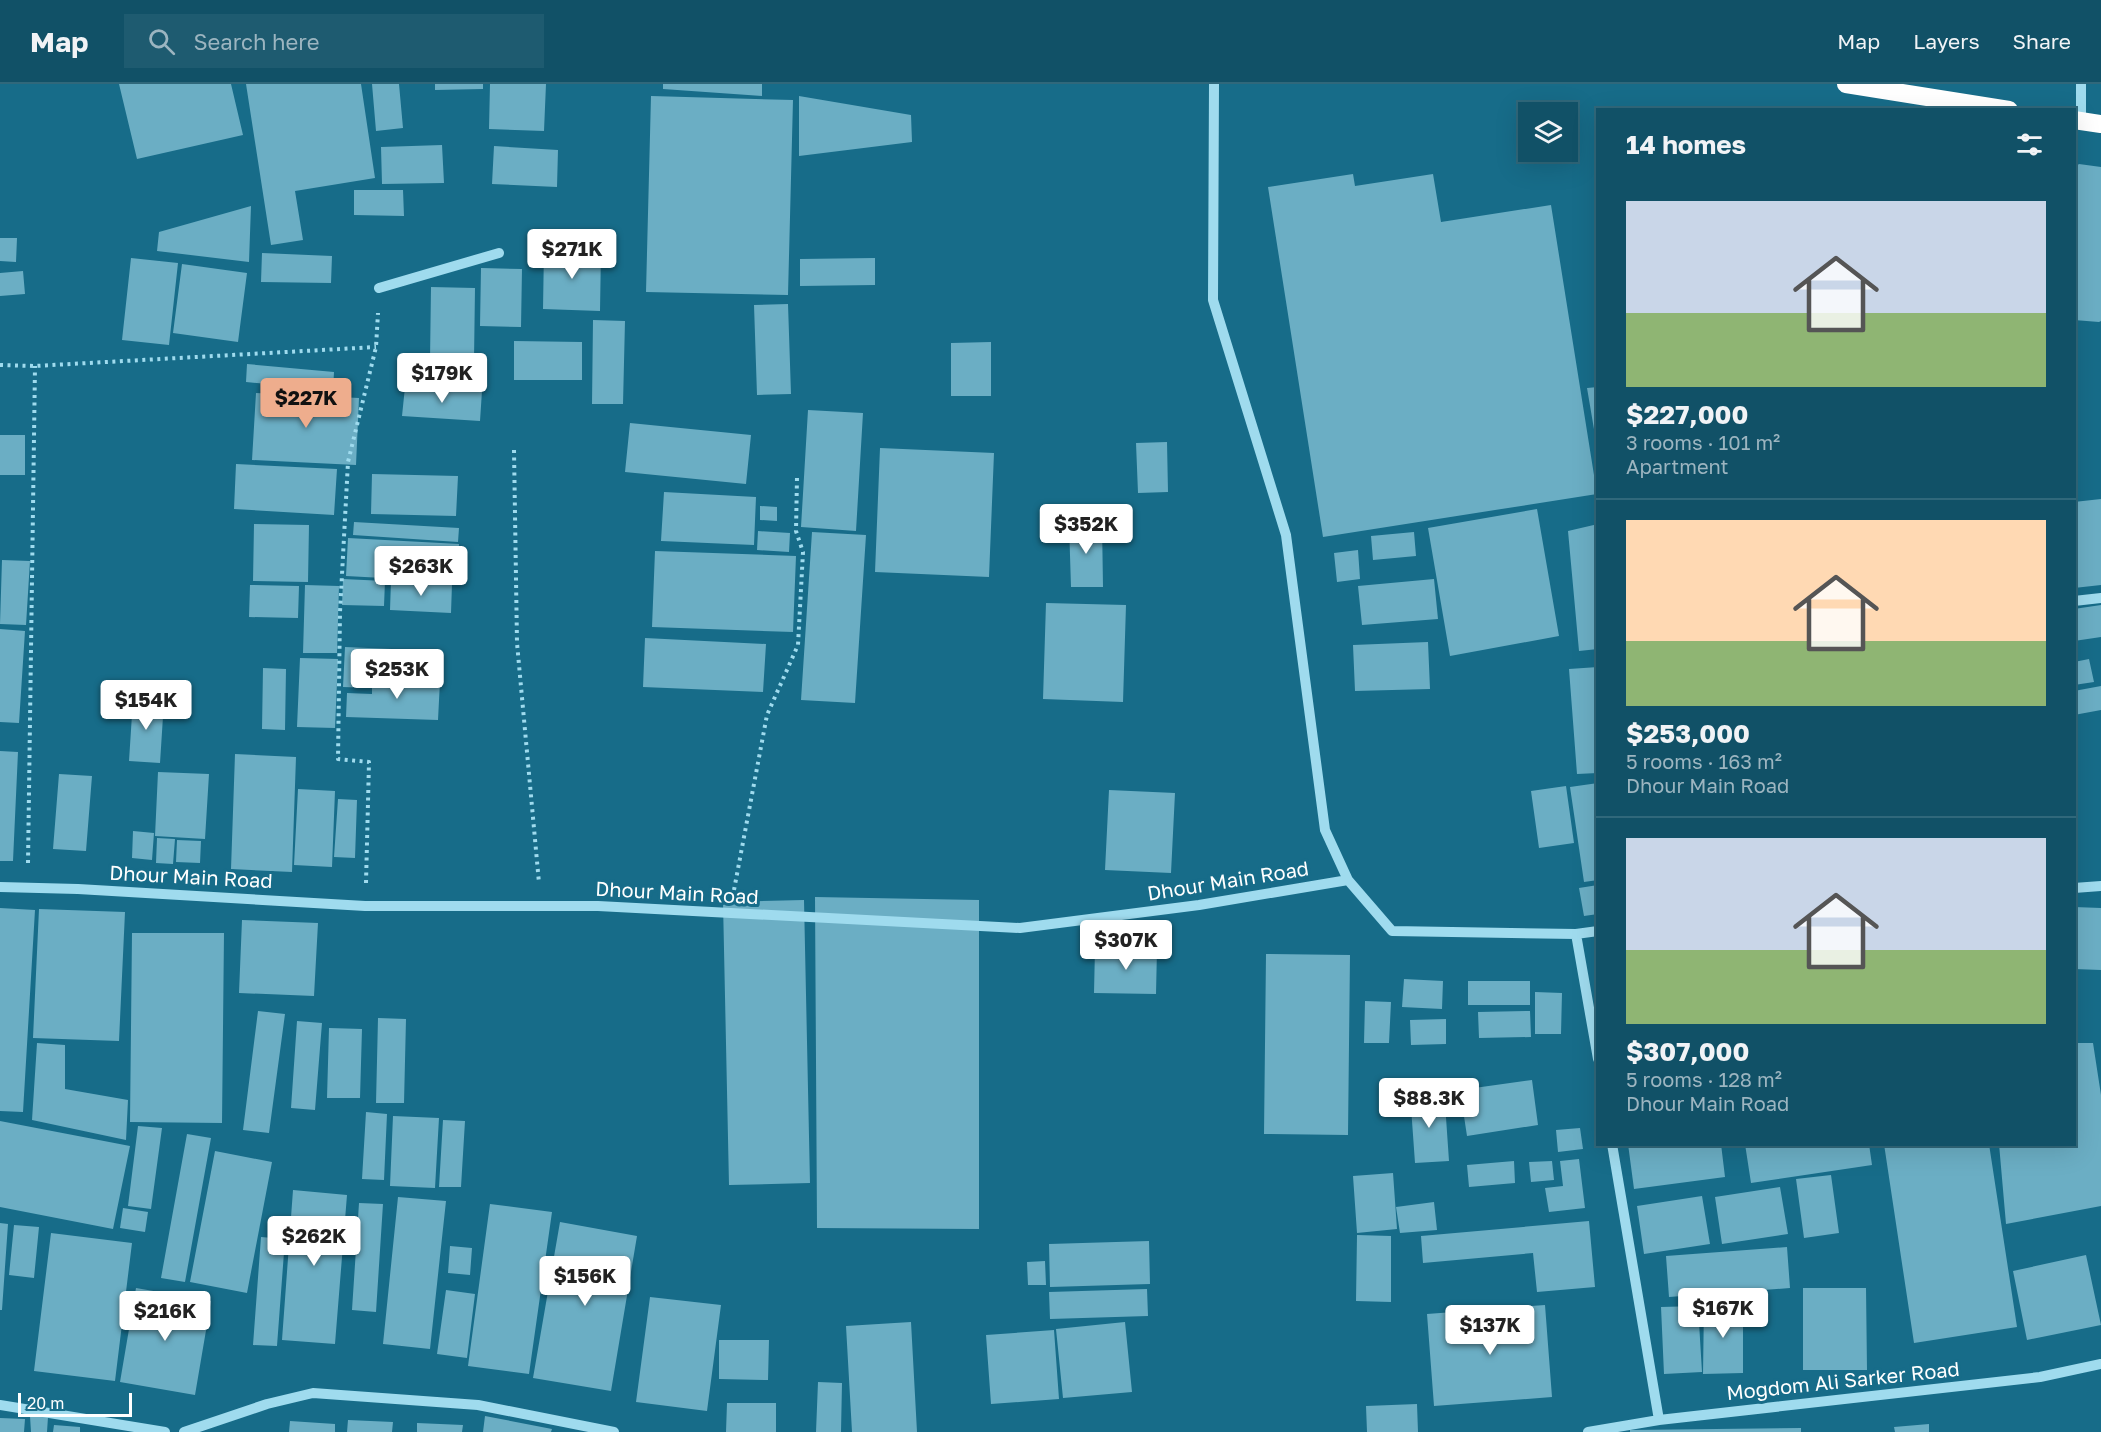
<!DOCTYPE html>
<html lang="en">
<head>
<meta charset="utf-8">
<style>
	:root { --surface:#115167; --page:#1e5b70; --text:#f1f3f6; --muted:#9cb5c0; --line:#30687b; --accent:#eead8d }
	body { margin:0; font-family:"Golos Text",sans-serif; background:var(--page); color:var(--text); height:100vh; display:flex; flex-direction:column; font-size:22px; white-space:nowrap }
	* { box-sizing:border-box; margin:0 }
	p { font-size:20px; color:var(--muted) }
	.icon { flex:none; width:33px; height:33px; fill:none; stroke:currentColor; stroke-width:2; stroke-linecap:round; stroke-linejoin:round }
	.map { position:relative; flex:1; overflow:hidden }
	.side { position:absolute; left:1596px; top:24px; width:480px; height:1038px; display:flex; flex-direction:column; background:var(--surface); border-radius:0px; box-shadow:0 6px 24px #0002,0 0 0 2px var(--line) }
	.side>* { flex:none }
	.controls { position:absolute; left:1518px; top:18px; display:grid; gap:12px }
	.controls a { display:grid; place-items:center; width:60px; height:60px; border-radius:0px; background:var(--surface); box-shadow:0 6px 24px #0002,0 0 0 2px var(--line); font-size:30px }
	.scale { position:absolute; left:18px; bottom:15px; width:114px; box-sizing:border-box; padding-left:6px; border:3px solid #fff; border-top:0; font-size:16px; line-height:21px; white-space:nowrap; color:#fff; -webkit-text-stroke:4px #176c89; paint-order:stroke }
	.price { position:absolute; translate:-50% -51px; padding:0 14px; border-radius:6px; background:#fff; color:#222; font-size:20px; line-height:39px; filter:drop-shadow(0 2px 3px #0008) }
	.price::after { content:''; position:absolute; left:50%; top:36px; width:18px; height:14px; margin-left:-9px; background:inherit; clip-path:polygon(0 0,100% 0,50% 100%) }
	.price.on { background:var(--accent); color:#111 }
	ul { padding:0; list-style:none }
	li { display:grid; align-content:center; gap:12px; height:318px; padding:0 30px }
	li+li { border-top:2px solid var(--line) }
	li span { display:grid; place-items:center; height:186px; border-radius:0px; color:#555 }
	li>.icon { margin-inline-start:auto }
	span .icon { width:108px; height:108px; fill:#fffc; stroke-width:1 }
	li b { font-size:26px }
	h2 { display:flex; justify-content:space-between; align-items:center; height:72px; padding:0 30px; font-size:26px }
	header { display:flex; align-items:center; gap:36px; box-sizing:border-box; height:84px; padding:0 30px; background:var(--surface); border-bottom:2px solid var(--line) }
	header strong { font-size:28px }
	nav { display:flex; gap:33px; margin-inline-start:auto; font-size:21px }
	.search { width:420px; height:54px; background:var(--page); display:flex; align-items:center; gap:15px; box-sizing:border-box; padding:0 21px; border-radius:0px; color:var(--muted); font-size:22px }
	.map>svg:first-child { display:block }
</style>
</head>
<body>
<header>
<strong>Map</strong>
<div class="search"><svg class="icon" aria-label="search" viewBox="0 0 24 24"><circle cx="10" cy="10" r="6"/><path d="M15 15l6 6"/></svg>Search here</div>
<nav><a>Map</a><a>Layers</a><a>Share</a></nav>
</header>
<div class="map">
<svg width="2101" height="1348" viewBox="0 0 2101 1348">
	<rect width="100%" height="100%" fill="#176c89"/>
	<path fill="#6baec4" d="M119 0H231L243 51 137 75Z
		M246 0H361L375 94 295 107 303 156 271 161Z
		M372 0H399L403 44 376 47Z
		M435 0H483V5L435 6Z
		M490 0H546L544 47 489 45Z
		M663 0H762V12L663 5Z
		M651 12 793 16 788 211 646 208Z
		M799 12 911 31 912 58 799 72Z
		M442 61 444 99 382 100 381 63Z
		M494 62 558 66 557 103 492 100Z
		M2079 80 2101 83V237L2099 238 2074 236V84Z
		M1353 90 1355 102 1433 90 1441 138 1551 121 1597 410 1323 453 1268 103Z
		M354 106H403L404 132 354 131Z
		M251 122 249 178 157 167 159 148Z
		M0 154H17L16 178 0 177Z
		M544 165 601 166 600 227 543 225Z
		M262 169 332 172 331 199 261 198Z
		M131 174 178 179 169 261 122 256Z
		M875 174V201L800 202V175Z
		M182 180 247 189 238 258 173 249Z
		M481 184 522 185 521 243 480 242Z
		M23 187 25 210 0 212V189Z
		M431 203 475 204 474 276H430Z
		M788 220 791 310 757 311 754 221Z
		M593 236 625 237 623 320H592Z
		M514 257 582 258V296H514Z
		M991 258V312H951V259Z
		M247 280 334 288 333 306 246 298Z
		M405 303 482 307 480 337 402 332Z
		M1598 303V357H1596L1587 304Z
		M256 309 359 314 356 381 252 376Z
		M808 326 863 329 856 447 801 443Z
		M630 339 751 351 746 400 625 388Z
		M0 351H25V391H0Z
		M1167 358 1168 408 1138 409 1136 359Z
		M880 364 994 369 989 493 875 488Z
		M236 380 337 385 334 431 234 425Z
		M372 390 458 392 456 432 371 430Z
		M664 408 756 413 754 461 661 457Z
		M2101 415V501L2074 504V418Z
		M760 422 777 423V437L760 436Z
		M1537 425 1559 552 1450 572 1428 444Z
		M354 438 459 444 458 458 353 451Z
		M1102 439 1103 503H1071L1069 440Z
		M254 440 309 441 308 498 253 497Z
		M1598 440V565L1579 567 1568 447Z
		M758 447 790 449 789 468 757 466Z
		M812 448 866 451 855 619 801 616Z
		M1414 448 1416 472 1373 476 1371 452Z
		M348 454 459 460 457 498 346 492Z
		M1358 466 1360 495 1337 498 1334 469Z
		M655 467 796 472 793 548 652 543Z
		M2 476 30 477 26 541 0 540Z
		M343 495 385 497 384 522 342 521Z
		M1434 495 1438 535 1362 541 1358 502Z
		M391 497 452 500 451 529 390 526Z
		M250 501 299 502 298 534 249 533Z
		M305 501 339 502 337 569H303Z
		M1046 519 1126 521 1123 618 1043 615Z
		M2101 521V553L2074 557V525Z
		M0 545 25 547 19 639 0 638Z
		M645 554 766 560 763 608 643 603Z
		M1428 558 1430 605 1355 607 1353 561Z
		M345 563 438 567 437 594 371 591 370 604 343 603Z
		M300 574 338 575 335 644 297 643Z
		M2089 575 2094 598 2074 601V578Z
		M1598 583V689L1577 690 1569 585Z
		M263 584 286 585 285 646 262 645Z
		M372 594 440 597 438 636 346 633 347 609 372 610Z
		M2101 602V626L2074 631V607Z
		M133 615 164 617 160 679 129 677Z
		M0 667 18 668 13 777H0Z
		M235 670 296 673 292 788 231 785Z
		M158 688 209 690 205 755 155 752Z
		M59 690 92 692 86 767 53 765Z
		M1598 699V796L1584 798 1570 703Z
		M1566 702 1574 759 1539 764 1531 707Z
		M298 705 335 707 332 783 294 781Z
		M1109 706 1175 709 1171 789 1105 786Z
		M338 715 357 716 355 774 334 773Z
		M133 747 154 749 152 776 132 774Z
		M157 754 175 755 173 780 156 779Z
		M177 756 201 757 200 779 176 778Z
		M1598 801V830L1584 832 1579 804Z
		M815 813 979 816V1145L817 1144Z
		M804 816 810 1099 729 1101 723 818Z
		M2074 823 2101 824V886L2074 885Z
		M0 824 35 826 23 1028 0 1027Z
		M39 825 125 828 119 957 33 954Z
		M242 836 318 839 314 912 239 909Z
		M132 849H224L222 1039 130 1038Z
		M1095 864 1157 865 1156 910 1094 909Z
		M1266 870 1350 871 1348 1051 1264 1050Z
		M1404 895 1443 897 1442 925 1402 923Z
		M1468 897H1530V921H1468Z
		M1535 908 1562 909 1561 950H1535Z
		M1365 917 1391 918 1389 959H1364Z
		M258 927 285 930 269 1049 243 1046Z
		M1530 927 1531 953 1479 954 1478 928Z
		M378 934 406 935 404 1019H376Z
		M1446 935V960L1411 961 1410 936Z
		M297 937 322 939 315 1026 291 1024Z
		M329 944 362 945 360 1014H327Z
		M37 959 65 961V1005L128 1016 126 1056 32 1036Z
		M2074 959H2093L2101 1011V1122L2006 1140 1999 1060H2074Z
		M1532 996 1538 1041 1467 1052 1460 1006Z
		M1431 1008V1019H1445L1449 1077 1415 1079 1410 1009Z
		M366 1028 387 1030 384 1096 362 1095Z
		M393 1032 439 1034 435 1104 390 1102Z
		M443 1036 465 1037 461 1103H439Z
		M0 1037 130 1062 113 1145 0 1123Z
		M138 1042 162 1044 151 1125 128 1122Z
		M1580 1044 1583 1065 1558 1068 1556 1046Z
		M187 1050 211 1054 185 1198 161 1194Z
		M1628 1060H1721L1725 1093 1634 1105Z
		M1745 1060H1869L1872 1081 1751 1099Z
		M1884 1060H1989L2017 1243 1914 1259Z
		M215 1067 272 1078 247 1209 190 1198Z
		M1579 1075 1585 1124 1549 1128 1545 1104 1563 1102 1560 1077Z
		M1514 1077 1515 1099 1469 1103 1467 1081Z
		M1552 1077 1554 1096 1531 1098 1529 1078Z
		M1393 1089 1397 1145 1357 1149 1353 1092Z
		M1831 1091 1839 1149 1804 1154 1796 1095Z
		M1780 1103 1788 1150 1722 1160 1715 1113Z
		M293 1106 347 1111 335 1260 282 1256Z
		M1702 1112 1710 1160 1644 1170 1637 1122Z
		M398 1113 446 1117 430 1265 383 1260Z
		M1434 1118 1437 1146 1400 1149 1396 1123Z
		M359 1119 383 1120 376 1228 352 1226Z
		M490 1120 552 1128 529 1290 468 1282Z
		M123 1124 148 1128 145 1148 120 1144Z
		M1589 1137 1595 1203 1537 1208 1533 1169 1423 1179 1421 1152Z
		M560 1138 637 1152 611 1307 533 1294Z
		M0 1139 8 1140 2 1226H0Z
		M14 1141 39 1143 34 1194 9 1191Z
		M51 1149 132 1159 115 1297 34 1287Z
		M1357 1151 1391 1152V1218L1356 1217Z
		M261 1153 285 1155 277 1262 253 1261Z
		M1149 1157 1150 1200 1050 1203 1049 1160Z
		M450 1162 472 1164 470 1191 448 1189Z
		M1787 1163 1790 1204 1669 1213 1666 1172Z
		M2086 1171 2101 1241 2027 1256 2013 1187Z
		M1045 1177 1046 1201H1028L1027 1178Z
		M136 1204 211 1217 195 1311 120 1298Z
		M1803 1204H1866L1867 1286H1803Z
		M1147 1205 1148 1232 1050 1235 1049 1208Z
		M446 1206 475 1210 467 1274 437 1270Z
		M650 1213 721 1221 707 1327 636 1318Z
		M1704 1220 1743 1221V1289L1703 1290Z
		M1545 1221 1552 1313 1434 1322 1427 1230Z
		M1698 1222 1702 1288 1664 1290 1661 1223Z
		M911 1238 917 1348H852L846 1242Z
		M1125 1238 1132 1308 1063 1314 1056 1245Z
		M1054 1246 1059 1315 991 1320 986 1251Z
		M719 1256H769L768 1296 719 1295Z
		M818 1298 842 1299 841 1348H816Z
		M727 1319H776V1348H726Z
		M1417 1320 1418 1348H1367L1366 1322Z
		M30 1332 48 1333 47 1348H31Z
		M485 1332 552 1345 551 1348H483Z
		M0 1334 25 1335 24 1348H0Z
		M348 1336 393 1338 392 1348H347Z
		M290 1337 335 1340V1348H289Z
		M417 1339 463 1341 462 1348H417Z
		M1929 1340V1348H1895L1894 1343Z
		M54 1341 80 1343V1348H53Z
		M1801 1344V1348H1630V1346Z"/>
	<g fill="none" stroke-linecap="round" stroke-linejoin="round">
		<path stroke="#9fdbee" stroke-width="4" stroke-dasharray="3 4.5" stroke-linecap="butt" d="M0 281 35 282 376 263
			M514 366 517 559 539 799
			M28 779 35 282
			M366 799 369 678 338 675 340 528 348 378 376 263 378 229
			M734 806 767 631 798 561 803 468 796 447 797 393"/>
		<path stroke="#9fdbee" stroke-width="10" d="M1214 0 1213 216 1286 451 1325 746 1348 796 1392 847 1576 850 1598 847
			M2081 37V0
			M379 204 499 169
			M2074 517 2101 514
			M0 803 78 805 365 822H598L1020 844 1199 821 1348 796
			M2074 804 2101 802
			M1576 850 1598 975
			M1612 1060 1659 1336
			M0 1321 165 1348
			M184 1348 267 1320 313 1309 478 1321 614 1348
			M1588 1348 1659 1336 2040 1293 2101 1280"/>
		<path stroke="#fff" stroke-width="18" d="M1846 0 2009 26
			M2074 36 2101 40"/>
	</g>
	<g text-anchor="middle" stroke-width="6" stroke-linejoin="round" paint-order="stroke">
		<g font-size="20" fill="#fff" stroke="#176c89">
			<text transform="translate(191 793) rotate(3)" y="7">Dhour Main Road</text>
			<text transform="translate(1228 797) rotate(-9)" y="7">Dhour Main Road</text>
			<text transform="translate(677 809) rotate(3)" y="7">Dhour Main Road</text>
			<text transform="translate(1843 1297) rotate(-6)" y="7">Mogdom Ali Sarker Road</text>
		</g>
	</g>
</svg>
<div class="controls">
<a><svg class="icon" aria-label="layers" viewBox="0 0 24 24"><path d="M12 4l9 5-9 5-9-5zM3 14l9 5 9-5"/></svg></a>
</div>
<div class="scale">20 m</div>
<b class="price" style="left:572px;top:196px">$271K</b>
<b class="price" style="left:442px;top:320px">$179K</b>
<b class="price on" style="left:306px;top:345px">$227K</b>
<b class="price" style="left:1086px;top:471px">$352K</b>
<b class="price" style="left:421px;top:513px">$263K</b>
<b class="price" style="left:397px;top:616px">$253K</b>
<b class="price" style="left:146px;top:647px">$154K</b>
<b class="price" style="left:1126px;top:887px">$307K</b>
<b class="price" style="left:1429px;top:1045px">$88.3K</b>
<b class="price" style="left:314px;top:1183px">$262K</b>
<b class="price" style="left:585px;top:1223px">$156K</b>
<b class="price" style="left:1723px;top:1255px">$167K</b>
<b class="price" style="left:165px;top:1258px">$216K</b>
<b class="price" style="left:1490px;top:1272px">$137K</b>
<section class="side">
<h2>14 homes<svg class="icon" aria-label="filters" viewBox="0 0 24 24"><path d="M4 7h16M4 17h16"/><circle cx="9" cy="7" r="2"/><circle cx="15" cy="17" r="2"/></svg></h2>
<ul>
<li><span style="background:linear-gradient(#c9d6e8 60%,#8fb573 0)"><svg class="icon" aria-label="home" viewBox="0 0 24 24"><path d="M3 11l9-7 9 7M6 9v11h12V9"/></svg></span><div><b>$227,000</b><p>3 rooms · 101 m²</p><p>Apartment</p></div></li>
<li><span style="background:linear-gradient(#ffd9b3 65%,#8fb573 0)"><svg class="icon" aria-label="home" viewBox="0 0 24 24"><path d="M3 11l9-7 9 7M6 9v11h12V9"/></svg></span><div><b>$253,000</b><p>5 rooms · 163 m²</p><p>Dhour Main Road</p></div></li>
<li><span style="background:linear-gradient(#c9d6e8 60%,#8fb573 0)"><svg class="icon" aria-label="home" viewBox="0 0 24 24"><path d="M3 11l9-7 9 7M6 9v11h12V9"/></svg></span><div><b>$307,000</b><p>5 rooms · 128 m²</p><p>Dhour Main Road</p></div></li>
</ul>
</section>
</div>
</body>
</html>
